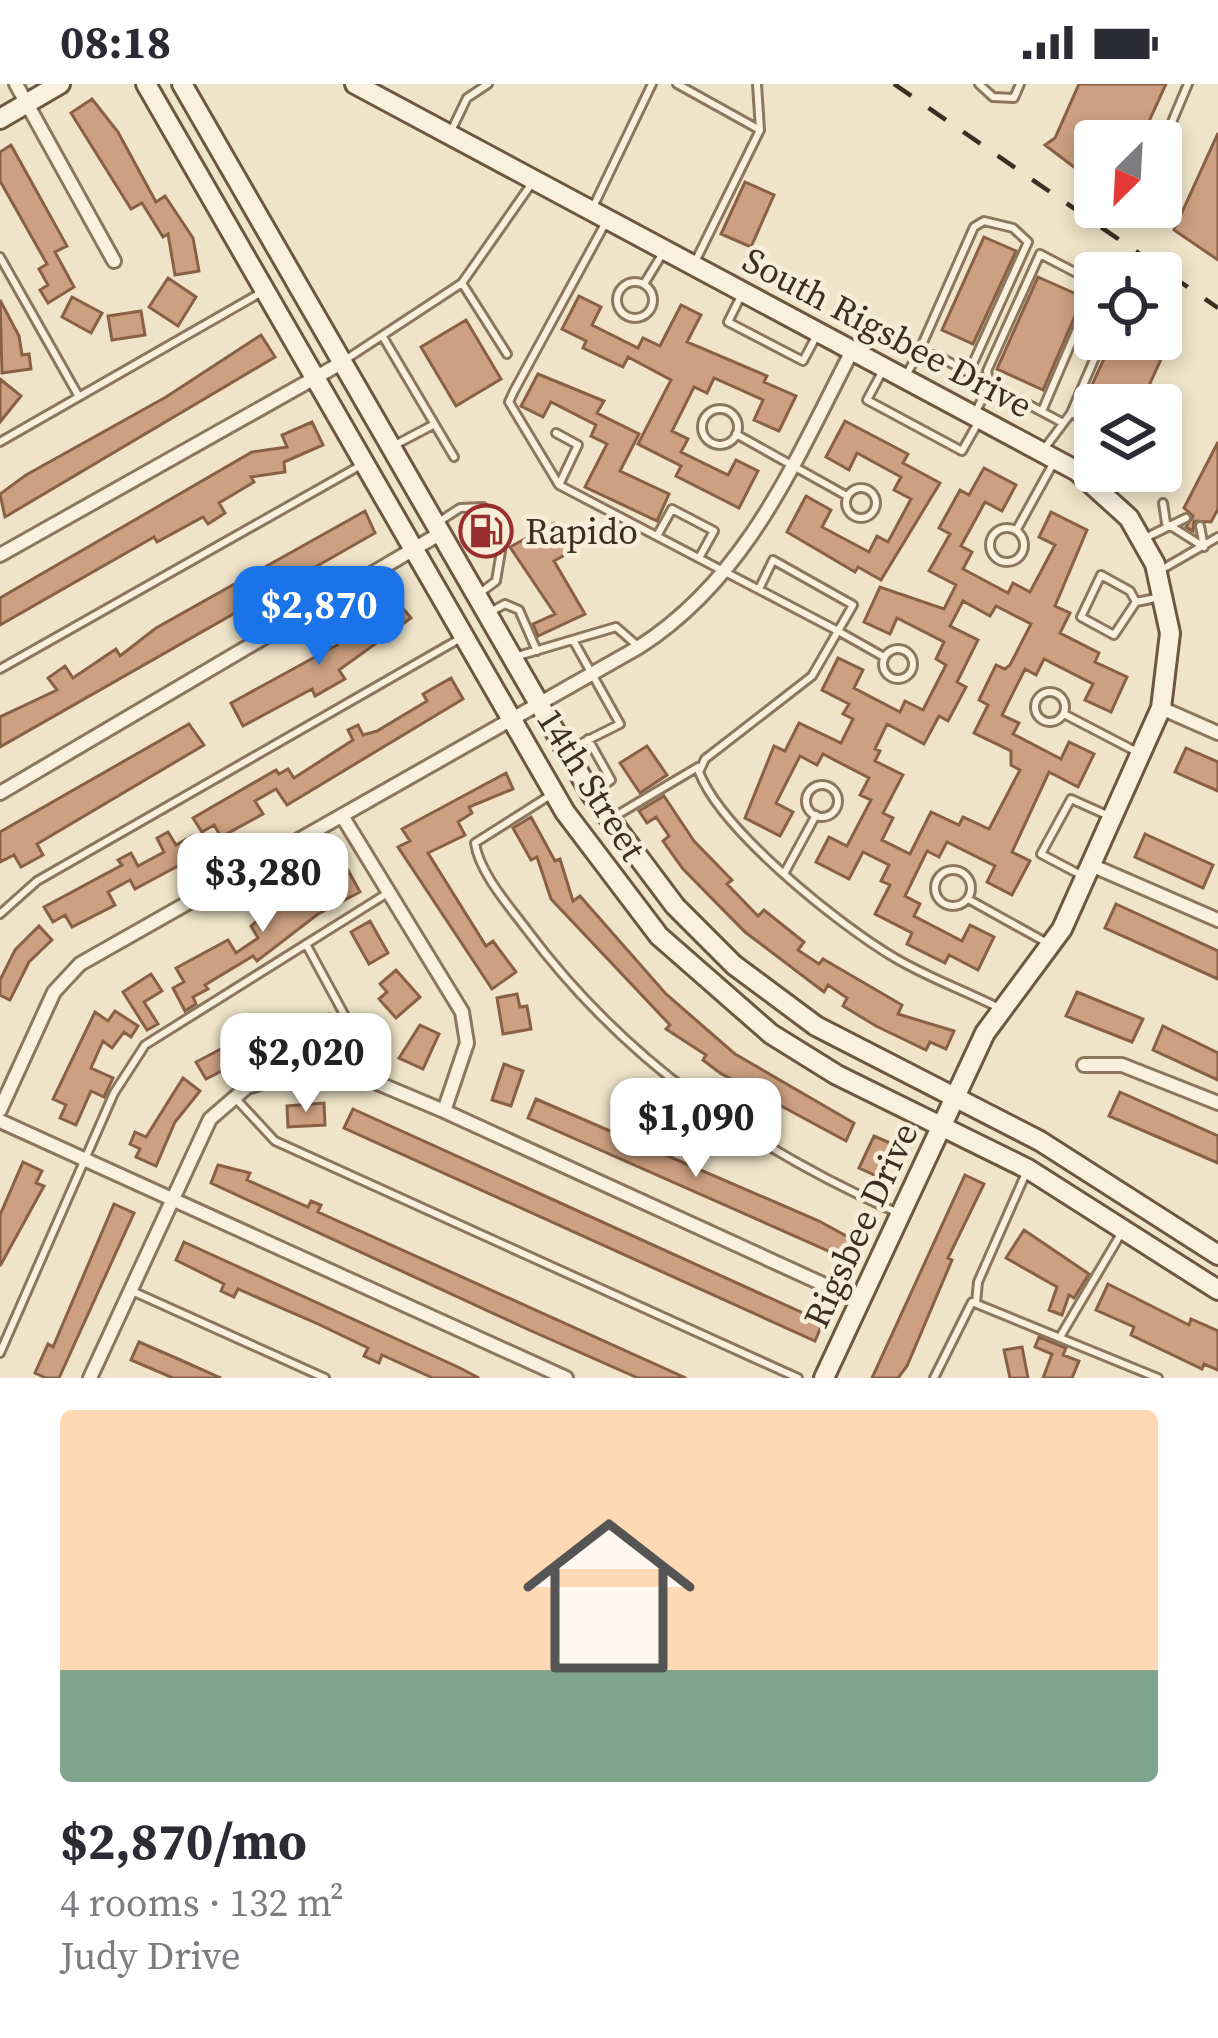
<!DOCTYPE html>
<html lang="en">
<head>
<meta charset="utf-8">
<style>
	:root { --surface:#fff; --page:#f2f2f3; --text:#2b2b33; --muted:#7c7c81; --accent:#1a73e8 }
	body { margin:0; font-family:"Source Serif 4",serif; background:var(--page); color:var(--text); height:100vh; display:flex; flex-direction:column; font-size:45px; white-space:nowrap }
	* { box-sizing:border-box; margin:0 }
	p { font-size:39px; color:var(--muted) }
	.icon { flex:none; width:66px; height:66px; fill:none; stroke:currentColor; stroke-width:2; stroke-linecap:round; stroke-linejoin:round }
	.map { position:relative; height:1294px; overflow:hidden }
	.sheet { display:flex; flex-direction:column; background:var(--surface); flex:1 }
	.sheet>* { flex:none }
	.needle { width:78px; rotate:204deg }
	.tools { position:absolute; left:1074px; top:36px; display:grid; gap:24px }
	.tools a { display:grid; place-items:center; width:108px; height:108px; border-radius:12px; background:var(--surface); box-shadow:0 6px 18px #0003; font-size:60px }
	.price { position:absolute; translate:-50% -102px; padding:0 27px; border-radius:24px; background:#fff; color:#222; font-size:39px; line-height:78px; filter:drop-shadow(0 3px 6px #0008) }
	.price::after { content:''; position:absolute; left:50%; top:72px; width:36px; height:27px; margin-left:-18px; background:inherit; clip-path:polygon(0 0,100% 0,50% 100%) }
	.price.current { background:var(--accent); color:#fff }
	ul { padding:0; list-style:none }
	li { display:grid; align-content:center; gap:24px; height:636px; padding:0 60px }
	li span { display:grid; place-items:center; height:372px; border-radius:12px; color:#555 }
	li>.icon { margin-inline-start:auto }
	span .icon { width:216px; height:216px; fill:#fffc; stroke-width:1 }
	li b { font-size:51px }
	.status { display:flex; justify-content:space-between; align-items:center; height:84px; padding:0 60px; background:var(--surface); direction:ltr }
	.status svg { height:33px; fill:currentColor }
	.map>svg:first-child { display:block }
</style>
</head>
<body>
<div class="status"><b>08:18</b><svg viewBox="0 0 49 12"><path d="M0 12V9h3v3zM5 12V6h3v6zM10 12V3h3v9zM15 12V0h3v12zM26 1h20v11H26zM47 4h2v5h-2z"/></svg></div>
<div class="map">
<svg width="1218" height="1294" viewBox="0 0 1218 1294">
	<rect width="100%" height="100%" fill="#efe4c9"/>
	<path fill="#cca080" stroke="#8a6044" stroke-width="3" fill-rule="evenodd" d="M1079 0H1166L1140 57H1095V99L1045 61 1055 54Z
		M92 15 118 48 156 118 165 112 193 154 199 187 175 191 168 150 163 153 142 119 131 125 71 29Z
		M1218 49V176L1174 146Z
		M11 61 67 162 55 168 74 203 48 219 40 206 48 201 39 185 47 180 0 97V68Z
		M745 98 774 111 751 163 721 150Z
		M984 153 1016 167 973 260 942 246Z
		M1038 193 1083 213 1043 306 997 285Z
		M168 194 196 213 178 242 149 223Z
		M579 212 601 223 592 241 638 264 643 254 660 262 681 221 701 231 687 258 767 292 764 298 796 312 779 347 754 336 763 316 714 294 707 309 694 303 672 347 688 355 681 368 728 391 736 376 758 387 739 424 676 392 681 382 638 360 671 296 628 273 623 283 583 264 586 257 562 245Z
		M72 213 102 229 91 249 62 233Z
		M0 216 19 252 22 271 29 270 31 285 2 289Z
		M141 227 145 251 112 256 108 232Z
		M466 236 501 295 456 322 421 263Z
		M261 251 275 273 5 433 0 410 26 391 166 313Z
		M1113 255H1128L1163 271 1140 321H1095V329L1082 323Z
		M538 290 604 317 597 329 639 350 620 387 669 410 657 437 585 403 607 360 591 352 596 341 551 318 543 333 521 322Z
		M0 295 21 312 0 338Z
		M845 337 908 370 903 379 940 399 881 496 858 483 855 488 787 448 806 412 831 426 822 443 869 468 877 452 888 458 911 415 894 406 901 393 857 369 849 386 826 373Z
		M312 338 323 361 284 378 285 388 251 393 254 398 219 419 225 429 208 440 203 433 157 458 154 453 0 541V514L252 368 287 363 282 351Z
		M1218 358V425L1211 438 1194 437 1193 447 1186 443 1193 432 1184 424Z
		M984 384 1016 401 1002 427 985 418 961 462 972 468 963 485 1008 509 1013 499 1030 508 1055 461 1039 453 1051 428 1087 446 1055 522 1070 529 1060 549 1099 569 1095 578 1127 593 1111 628 1085 616 1093 600 1044 575 1036 591 1025 585 1002 631 1019 639 1013 650 1061 675 1069 658 1094 670 1078 703 1049 688 1012 768 1030 777 1012 811 987 798 995 782 947 758 939 773 927 767 905 812 920 820 914 832 962 857 970 841 994 853 978 886 949 871 945 879 907 860 912 849 875 830 890 801 881 797 889 781 863 768 849 795 816 778 829 753 847 762 871 716 860 711 869 694 823 670 817 681 800 672 776 719 793 728 780 752 745 734 774 662 785 667 799 639 841 659 853 635 843 630 849 620 822 606 838 574 863 586 854 604 900 628 905 617 923 626 946 581 936 575 944 558 897 534 890 550 864 538 880 503 944 525 956 501 929 487 950 450 939 444 960 406 969 411ZM963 517 990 532 996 522 1031 540 1010 581 1005 585 996 581 979 616 988 621 974 649 1011 667V681L1020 686 989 745 963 733 959 741 931 728 910 770 882 756 893 734 883 729 903 691 875 677 880 667 875 665 887 640 924 660 939 632 948 637 966 603 957 598 978 556 950 542Z
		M365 427 375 449 0 663V633L57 606 48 594 65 582 73 594 116 565 120 572 156 544Z
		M554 439 570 468 554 477 585 530 538 552 533 540 555 530 510 463Z
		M397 517 411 534 339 586 345 595 315 612 312 605 243 642 231 619 337 561 334 556 365 544Z
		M451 594 463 615 287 721 276 705 255 717 263 730 221 753 214 741 202 748 193 734 276 686 279 690 288 685 294 694 353 656 348 646 358 641 363 651 377 647 427 617 423 610Z
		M189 640 204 661 37 760 43 771 21 783 14 771 0 778V748Z
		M647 662 667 691 640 709 620 679Z
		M1186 664 1218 678V707L1175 688Z
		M506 689 513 705 469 723 472 729 458 738 465 751 428 769 486 862 493 857 516 888 492 905 398 763 410 757 402 745Z
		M664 712 694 757 732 796 727 800 758 832 764 826 804 858 798 866 819 880 823 875 902 921 898 930 954 947 946 965 930 958 926 966 876 942 843 922 847 914 828 901 824 908 745 848 683 785 663 757 669 752 656 733 647 739 639 727Z
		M531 733 555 777 560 775 573 817 580 812 666 910 735 970 854 1039 846 1057 720 989 703 976 706 971 666 945 670 941 551 815 537 773 531 776 513 744Z
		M168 748 176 761 192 752 202 769 135 805 130 796 108 808 115 821 72 843 65 831 53 838 44 823 122 781 118 776 131 769 138 782 164 768 157 754Z
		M1145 750 1213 781 1203 804 1135 773Z
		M344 779 360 808 318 830 257 877 253 872 205 901 208 905 193 913 196 920 185 927 173 904 184 898 176 884 228 856 236 869 258 854 251 842 273 823 300 804 308 816 334 802 327 788Z
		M1116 820 1218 867V895L1105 844Z
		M370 837 388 869 369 880 351 848Z
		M39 842 52 856 29 878 10 916 0 911V896L15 866Z
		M396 886 420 913 396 934 379 915 387 908 380 900Z
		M151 890 162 907 144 918 158 940 147 946 123 908Z
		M1077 908 1143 935 1132 958 1066 932Z
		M517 910 520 923 527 922 531 945 503 950 497 914Z
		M115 927 138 942 131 953 124 948 112 964 103 957 91 984 113 994 104 1013 91 1007 76 1041 60 1034 66 1021 53 1015 95 928 108 937Z
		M329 930 332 951 234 970 239 978 206 995 196 978 244 953 243 947Z
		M420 941 439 950 423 985 399 974Z
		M1163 942 1218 969V996L1153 966Z
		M504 980 523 987 511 1022 492 1016Z
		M183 994 200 1007 175 1038 156 1082 136 1073 140 1065 130 1060 135 1048 146 1053Z
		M1120 1008 1218 1052V1079L1109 1032Z
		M536 1015 819 1137 859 1159 851 1177 528 1034Z
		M324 1019 325 1041 288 1043 287 1022Z
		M353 1025 823 1238 815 1257 344 1044Z
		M874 1052 895 1061 881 1094 859 1084Z
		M23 1078 42 1087 36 1099 44 1102 0 1182V1131Z
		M218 1081 250 1089 247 1096 308 1123 311 1117 321 1121 318 1128 686 1294H638L527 1245 211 1099Z
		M965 1091 984 1100 948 1174 952 1176 907 1282 898 1294H872Z
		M114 1120 134 1129 59 1294H46L35 1289 48 1260 53 1263Z
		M1024 1146 1089 1190 1074 1214 1069 1211 1062 1231 1049 1226 1057 1203 1006 1174Z
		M184 1158 460 1284 479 1294H433L382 1271 379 1279 364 1272 368 1264 318 1240 238 1205 234 1213 221 1207 224 1200 176 1176Z
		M1108 1200 1189 1241 1191 1235 1218 1247V1286L1204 1280 1202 1285 1131 1251 1134 1243 1096 1226Z
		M1039 1253 1066 1264 1063 1271 1079 1277 1072 1294H1043L1052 1270 1035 1263Z
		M139 1258 176 1274 221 1294H173L131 1276Z
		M1022 1263 1028 1294H1010L1004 1266Z"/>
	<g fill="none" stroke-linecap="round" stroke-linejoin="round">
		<g stroke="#8b765e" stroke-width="12">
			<path id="lane" d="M677 0 760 46
				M979 0 993 13 1014 14 1020 0
				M451 47 467 14 488 0
				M1161 64 1188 0
				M594 121 652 0
				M606 138 514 307 509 318 559 401 838 547 812 592 705 675 699 688C722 747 839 841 895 874 927 893 963 906 997 923
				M0 173 78 311
				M695 178 760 46 757 0
				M617 216a18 18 0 1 1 36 0a18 18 0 1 1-36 0Z
				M462 199 507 270
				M644 200 663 169
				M740 214 728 238 803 277 817 251
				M383 253 454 373
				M917 272 974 143 984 137 1013 144 1028 158 969 288
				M345 276 462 199 532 99
				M882 288 867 316 962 367 979 337
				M905 293 917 272 936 271 990 300 976 327
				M702 343a18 18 0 1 1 36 0a18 18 0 1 1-36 0Z
				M1042 327 1093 208 1088 195 1040 170 987 287 990 300 1063 339
				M1095 340 1071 329 1103 255
				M556 349 578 361 559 401
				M736 350 847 412
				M0 358 262 208
				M395 361 431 342
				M1044 365 1071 329
				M846 419a15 15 0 1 1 30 0a15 15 0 1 1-30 0Z
				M1163 419 1166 439 1204 463
				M437 439 460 424 483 423 504 449 496 497 480 509
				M1200 442 1204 463
				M990 461a17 17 0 1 1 34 0a17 17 0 1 1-34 0Z
				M1017 445 1054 378
				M657 452 672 425 714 447 699 474
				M1147 453 1186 434
				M1159 487 1218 453
				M759 505 773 476 853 521 838 547 884 573
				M1136 518 1130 507 1101 491 1081 533 1114 551 1136 518 1161 513
				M492 527 505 520 519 526 537 567
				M883 580a15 15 0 1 1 30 0a15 15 0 1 1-30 0Z
				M518 572 616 543 639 563
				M0 585 363 380
				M1035 623a15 15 0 1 1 30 0a15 15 0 1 1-30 0Z
				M1064 630 1137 668
				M588 655 611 696 594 708
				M570 665 620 640 573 556
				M806 717a16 16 0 1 1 32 0a16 16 0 1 1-32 0Z
				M549 712 475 759C479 788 509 822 527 846 625 977 750 1063 898 1129
				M612 734 698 683
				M935 804a18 18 0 1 1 36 0a18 18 0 1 1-36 0Z
				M785 788 816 731
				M1079 790 1041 770 1071 715 1109 732
				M968 815 1049 860
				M0 830 37 797 461 554
				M306 860 352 945 347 988
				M236 1015 275 1057 798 1294
				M132 1207 325 1294
				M976 1219 978 1198 1026 1089
				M1060 1253 1122 1148
				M0 1269 114 1009 145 961 386 810
				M934 1294 972 1218 1158 1294"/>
		</g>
		<g stroke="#8b765e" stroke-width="18">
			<path id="street" d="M16 0 114 177
				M0 471 343 278
				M1161 624 1218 649
				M0 709 441 449
				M344 735 462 928 467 959 444 1027
				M1091 781 1218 836
				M1084 981H1122L1218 1019
				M0 1026 54 908 80 880 639 563C748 493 795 377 853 265
				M0 1037 566 1294
				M90 1294 210 1035 247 1003 312 982 356 990 444 1027 862 1218"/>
		</g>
		<g stroke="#6d5741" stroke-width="24">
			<path id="secondary" d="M146 0 565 728 659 852 771 950 837 991 1028 1085 1218 1206
				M182 0 591 710 675 822 734 881 816 942 1040 1057 1218 1171
				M355 0 1077 387 1129 434 1155 480 1170 549 1161 624 1062 845 985 949 824 1294
				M0 35 60 0"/>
		</g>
		<use href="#lane" stroke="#f9f1dd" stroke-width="6"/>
		<use href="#street" stroke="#f9f1dd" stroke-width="12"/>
		<use href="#secondary" stroke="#f9f1dd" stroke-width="18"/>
		<path stroke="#3c2e21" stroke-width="4.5" stroke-dasharray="21 21" stroke-linecap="butt" d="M894 0 1218 224"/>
	</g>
	<defs>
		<g id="fuel-ring" transform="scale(2.7)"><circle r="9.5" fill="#f6eed9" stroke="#9a2e2e" stroke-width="1.5"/><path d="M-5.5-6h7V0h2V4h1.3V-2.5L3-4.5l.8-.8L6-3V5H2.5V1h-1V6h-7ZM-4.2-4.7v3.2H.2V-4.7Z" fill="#9a2e2e"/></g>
	</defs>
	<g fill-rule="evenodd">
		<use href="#fuel-ring" x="486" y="447"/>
	</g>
	<g text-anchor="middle" stroke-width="9" stroke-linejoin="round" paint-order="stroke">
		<g font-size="36" fill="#3c2e21" stroke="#f6eed9">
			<text transform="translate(888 248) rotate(28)" y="13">South Rigsbee Drive</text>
			<text transform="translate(592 700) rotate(58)" y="13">14th Street</text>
			<text transform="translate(860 1141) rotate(-65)" y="13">Rigsbee Drive</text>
		</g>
		<g font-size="36" fill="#3c2e21" stroke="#f6eed9" text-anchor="start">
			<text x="525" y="460">Rapido</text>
		</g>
	</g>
</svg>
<div class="tools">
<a><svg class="needle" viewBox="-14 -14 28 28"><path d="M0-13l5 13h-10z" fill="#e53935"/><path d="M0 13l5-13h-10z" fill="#7c7c81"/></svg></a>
<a><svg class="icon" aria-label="locate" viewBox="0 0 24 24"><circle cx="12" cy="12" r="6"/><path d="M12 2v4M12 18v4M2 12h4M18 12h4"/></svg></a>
<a><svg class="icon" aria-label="layers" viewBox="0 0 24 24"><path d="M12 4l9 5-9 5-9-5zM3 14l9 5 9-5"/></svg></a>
</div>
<b class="price current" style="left:319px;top:584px">$2,870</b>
<b class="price" style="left:263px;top:851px">$3,280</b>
<b class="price" style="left:306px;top:1031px">$2,020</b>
<b class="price" style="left:696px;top:1096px">$1,090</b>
</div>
<section class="sheet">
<ul>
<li><span style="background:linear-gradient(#ffd9b3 70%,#7fa58c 0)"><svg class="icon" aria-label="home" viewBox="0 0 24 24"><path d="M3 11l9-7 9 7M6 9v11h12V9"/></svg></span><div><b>$2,870/mo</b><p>4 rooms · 132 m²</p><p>Judy Drive</p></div></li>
</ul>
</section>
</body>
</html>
